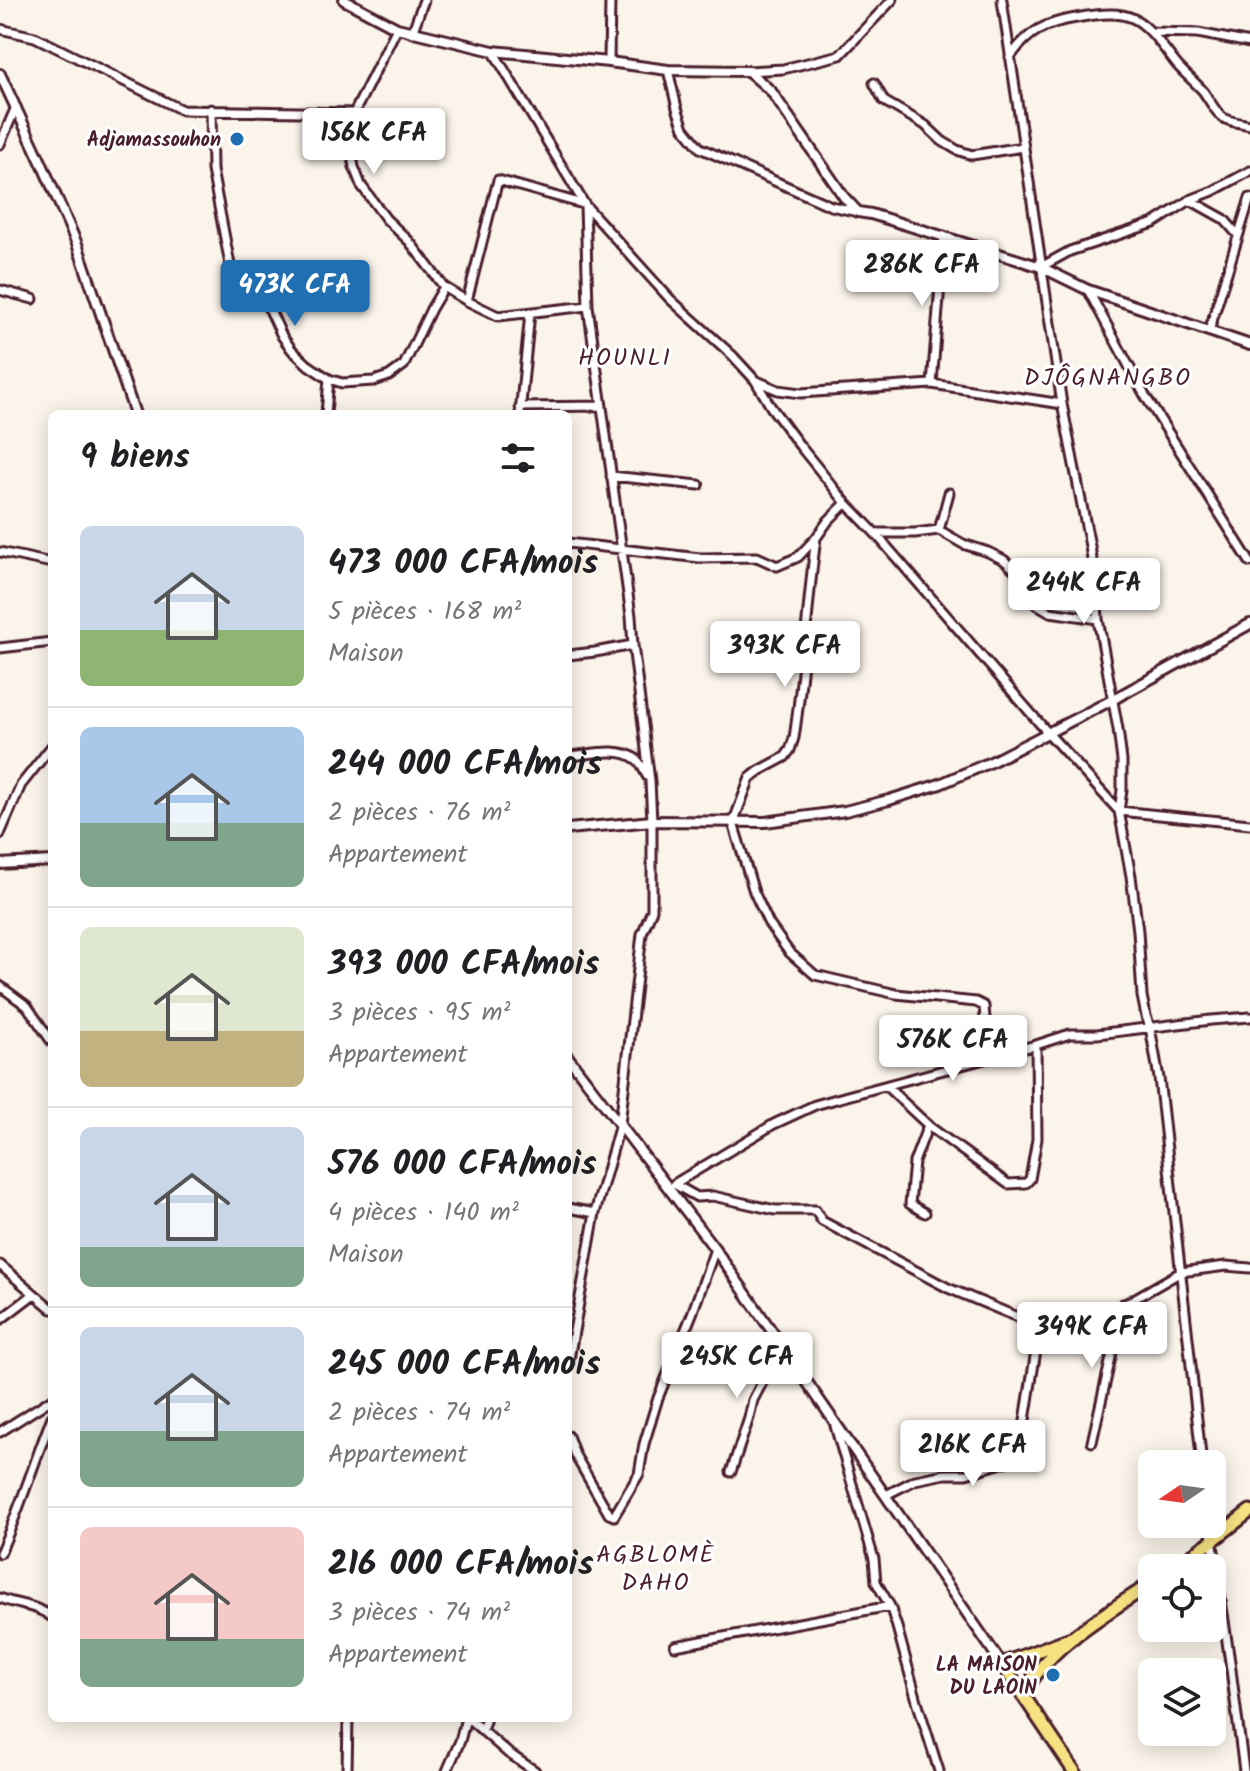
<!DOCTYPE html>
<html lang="fr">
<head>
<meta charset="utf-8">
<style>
	:root { --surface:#fff; --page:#f6f6f6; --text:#202124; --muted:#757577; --line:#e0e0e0; --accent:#1f6fb2 }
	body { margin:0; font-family:Kalam,sans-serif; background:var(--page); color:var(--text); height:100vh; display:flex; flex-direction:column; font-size:30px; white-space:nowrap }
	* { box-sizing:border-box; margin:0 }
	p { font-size:26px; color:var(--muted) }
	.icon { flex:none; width:44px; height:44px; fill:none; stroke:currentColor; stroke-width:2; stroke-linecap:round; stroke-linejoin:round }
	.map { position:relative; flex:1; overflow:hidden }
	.side { position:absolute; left:48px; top:410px; width:524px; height:1312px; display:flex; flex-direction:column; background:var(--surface); border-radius:12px; box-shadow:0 4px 20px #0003 }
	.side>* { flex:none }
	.needle { width:52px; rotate:257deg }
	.buttons { position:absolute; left:1138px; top:1450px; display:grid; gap:16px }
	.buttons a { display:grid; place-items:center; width:88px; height:88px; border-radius:12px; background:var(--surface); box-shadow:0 4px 20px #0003; font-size:40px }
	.price { position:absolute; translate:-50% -68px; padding:0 18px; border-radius:8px; background:#fff; color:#222; font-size:26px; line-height:52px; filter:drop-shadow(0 2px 4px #0008) }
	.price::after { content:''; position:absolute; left:50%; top:48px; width:24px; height:18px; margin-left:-12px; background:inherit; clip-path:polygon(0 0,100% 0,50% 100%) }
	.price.on { background:var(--accent); color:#fff }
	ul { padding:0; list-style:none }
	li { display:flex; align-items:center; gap:24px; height:200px; padding:0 32px }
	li+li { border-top:2px solid var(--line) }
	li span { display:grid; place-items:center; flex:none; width:224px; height:160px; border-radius:12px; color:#555 }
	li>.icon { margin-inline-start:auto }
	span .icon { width:96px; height:96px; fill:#fffc; stroke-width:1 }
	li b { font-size:34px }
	h2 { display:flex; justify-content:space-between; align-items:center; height:96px; padding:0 32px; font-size:34px }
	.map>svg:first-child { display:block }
</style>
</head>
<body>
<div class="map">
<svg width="1250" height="1771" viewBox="0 0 1250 1771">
	<rect width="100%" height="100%" fill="#fbf4eb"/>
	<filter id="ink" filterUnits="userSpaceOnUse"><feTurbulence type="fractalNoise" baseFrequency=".0125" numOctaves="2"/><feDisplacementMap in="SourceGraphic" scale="16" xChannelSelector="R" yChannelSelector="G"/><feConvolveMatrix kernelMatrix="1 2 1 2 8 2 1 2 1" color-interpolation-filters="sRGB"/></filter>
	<g filter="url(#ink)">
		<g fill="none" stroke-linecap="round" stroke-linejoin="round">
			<g stroke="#4a1f2b" stroke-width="13">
				<path id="minor" d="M1002 0 1062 404 1090 546 1096 586 1098 619 1118 729 1122 761V790L1119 811 1131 876 1138 931 1142 996 1146 1016 1150 1027 1159 1078 1202 1464
					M397 28 354 113 349 139 354 167 361 185 386 219 409 241 444 287 467 301 498 316 588 306
					M0 29 35 37 182 110 354 113
					M1153 32 1198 33 1250 43
					M412 33 424 0
					M493 51 585 205 670 299 732 355 755 380 771 407 800 446 846 503 875 533 1048 733 1119 811 1250 824
					M1010 57C1029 31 1045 23 1076 18 1138 6 1142 20 1177 65 1185 74 1195 82 1203 91 1209 99 1214 110 1221 116 1227 122 1242 123 1250 125
					M609 62 610 0
					M668 70 677 108 684 128 700 148 831 206 858 212
					M748 71 783 69 840 55 892 0
					M874 83 884 101 925 125 942 141 957 150 972 155 1023 147
					M211 109 212 170 232 275C237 285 243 286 253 288L270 310 282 336 292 350 308 365 329 379 342 383 374 381 389 376 404 365 431 309 444 287
					M0 144 16 107
					M1190 200 1224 219 1238 235
					M1041 267 1070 251 1154 223 1190 200 1213 191 1250 171
					M0 290 33 299
					M1088 290 1144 394 1250 562
					M467 301 498 180 583 204
					M1209 331 1250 198
					M757 381 778 390 801 393 932 384 1062 404
					M932 384 944 236
					M520 407 602 406
					M326 414 329 379
					M520 414 530 313
					M611 476 699 485
					M939 530 949 493
					M875 533H915L939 530 963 544 988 552 1004 560 1015 570 1030 599 1038 605 1050 612 1098 619
					M816 538C807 605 804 672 794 738L790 750 785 757 759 771 750 778 733 823 754 892 769 924 789 952 815 975 896 994 976 1002 984 1006 988 1057
					M568 543 700 558 757 557 777 566 798 557 816 538 828 521 846 503
					M0 552 52 563
					M0 648 52 642
					M568 655 595 652 633 645
					M568 756C588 755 619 746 636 759 641 763 644 770 647 776
					M0 834 21 785 52 746
					M0 986 27 1006 52 1042
					M886 1086 930 1127 1008 1184 1026 1183 1030 1179 1037 1139 1036 1045
					M674 1184 697 1197 713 1196 775 1210H815L822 1221 948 1288 1034 1324 1071 1332 1085 1327 1181 1272 1226 1266 1250 1268
					M674 1184 774 1124 815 1105 847 1096 1036 1045 1070 1034H1097L1211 1020 1250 1017
					M568 1208 595 1213
					M925 1213 910 1204 914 1162 928 1125
					M0 1265 52 1309
					M0 1320 34 1294
					M568 1365 595 1213 620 1124 642 934 652 910V821L650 781 633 645 631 616 588 306 585 205
					M835 1426 874 1559 876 1582 890 1606 897 1627 917 1701 939 1771
					M0 1432 52 1399
					M568 1436 575 1455 609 1514 614 1516 639 1474 644 1444 658 1398 692 1314 715 1249
					M1092 1442 1123 1304
					M731 1472 749 1418 753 1400 763 1381 788 1353
					M886 1495 915 1480 945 1474H966L1008 1461 1021 1454V1446L1040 1325
					M1210 1524 1230 1662 1244 1771
					M0 1553C20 1509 34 1462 52 1417
					M0 1598C20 1606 34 1604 52 1617
					M675 1646 890 1606
					M468 1718 508 1753 535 1771
					M482 1731 486 1718
					M347 1771 348 1718
					M447 1771 460 1741 466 1718"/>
			</g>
			<g stroke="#4a1f2b" stroke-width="14">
				<path id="tertiary" d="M344 0 397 28 493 51 609 62 668 70 748 71 771 91 844 197 858 212 871 214 1041 267 1088 290 1250 345
					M0 74 42 164 77 244 135 414
					M568 829 652 821 765 822 845 811 889 800 940 784 991 762 1112 700 1250 624
					M0 864 52 861
					M568 1057 715 1249 1002 1664"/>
			</g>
			<g stroke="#4a1f2b" stroke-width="17">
				<path id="primary" d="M1174 1568 1212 1541 1250 1511
					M1074 1637 1002 1664 1074 1771
					M1023 1696C1045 1647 1108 1613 1152 1583"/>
			</g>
			<use href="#minor" stroke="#fff" stroke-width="7"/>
			<use href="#tertiary" stroke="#fff" stroke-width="8"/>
			<use href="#primary" stroke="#f7e281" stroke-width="11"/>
		</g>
	</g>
	<g fill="#1f6fb2" stroke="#fff" stroke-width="3">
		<circle cx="237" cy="139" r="8"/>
		<circle cx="1053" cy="1675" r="8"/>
	</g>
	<g text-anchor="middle" stroke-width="6" stroke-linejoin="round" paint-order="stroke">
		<g font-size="20" font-weight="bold" fill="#4a1f2b" stroke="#fff" text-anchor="end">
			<text x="221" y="146">Adjamassouhon</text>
			<text x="1037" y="1671">LA MAISON<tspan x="1037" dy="23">DU LAOIN</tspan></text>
		</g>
		<g font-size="24" letter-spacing="2" fill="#4a1f2b" stroke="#fff">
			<text x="625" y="365">HOUNLI</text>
			<text x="1108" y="385">DJÔGNANGBO</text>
			<text x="656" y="1562">AGBLOMÈ<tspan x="656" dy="28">DAHO</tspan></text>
		</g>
	</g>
</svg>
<div class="buttons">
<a><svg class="needle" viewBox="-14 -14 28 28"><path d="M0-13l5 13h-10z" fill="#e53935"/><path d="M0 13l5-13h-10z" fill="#757577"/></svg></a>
<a><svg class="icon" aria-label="locate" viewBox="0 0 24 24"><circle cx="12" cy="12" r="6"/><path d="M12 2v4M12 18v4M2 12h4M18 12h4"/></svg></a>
<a><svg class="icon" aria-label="layers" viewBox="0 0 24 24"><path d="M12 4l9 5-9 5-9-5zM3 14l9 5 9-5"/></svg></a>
</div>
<b class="price" style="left:374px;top:176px">156K CFA</b>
<b class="price" style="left:922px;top:308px">286K CFA</b>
<b class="price on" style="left:295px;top:328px">473K CFA</b>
<b class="price" style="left:1084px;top:626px">244K CFA</b>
<b class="price" style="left:785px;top:689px">393K CFA</b>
<b class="price" style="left:953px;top:1083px">576K CFA</b>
<b class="price" style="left:1092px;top:1370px">349K CFA</b>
<b class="price" style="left:737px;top:1400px">245K CFA</b>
<b class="price" style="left:973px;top:1488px">216K CFA</b>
<section class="side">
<h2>9 biens<svg class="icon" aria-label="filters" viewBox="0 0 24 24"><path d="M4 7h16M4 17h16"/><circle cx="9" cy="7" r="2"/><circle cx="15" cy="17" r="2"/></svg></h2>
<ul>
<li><span style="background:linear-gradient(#c9d6e8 65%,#8fb573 0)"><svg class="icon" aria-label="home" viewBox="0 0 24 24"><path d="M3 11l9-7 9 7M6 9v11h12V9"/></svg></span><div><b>473 000 CFA/mois</b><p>5 pièces · 168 m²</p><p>Maison</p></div></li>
<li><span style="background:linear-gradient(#a9c7e8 60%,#7fa58c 0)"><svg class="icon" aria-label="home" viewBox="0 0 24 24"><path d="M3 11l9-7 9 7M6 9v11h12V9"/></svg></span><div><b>244 000 CFA/mois</b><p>2 pièces · 76 m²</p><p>Appartement</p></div></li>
<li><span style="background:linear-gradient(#dfe7d0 65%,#c2b280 0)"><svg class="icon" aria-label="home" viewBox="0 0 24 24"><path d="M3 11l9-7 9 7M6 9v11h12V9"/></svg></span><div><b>393 000 CFA/mois</b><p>3 pièces · 95 m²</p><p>Appartement</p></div></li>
<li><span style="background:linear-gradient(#c9d6e8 75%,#7fa58c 0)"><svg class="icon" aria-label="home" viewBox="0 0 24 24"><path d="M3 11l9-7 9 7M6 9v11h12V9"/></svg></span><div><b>576 000 CFA/mois</b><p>4 pièces · 140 m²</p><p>Maison</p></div></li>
<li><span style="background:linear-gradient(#c9d6e8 65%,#7fa58c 0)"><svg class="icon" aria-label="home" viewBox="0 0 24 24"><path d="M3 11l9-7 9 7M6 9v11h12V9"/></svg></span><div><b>245 000 CFA/mois</b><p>2 pièces · 74 m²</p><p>Appartement</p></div></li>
<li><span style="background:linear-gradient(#f6c9c9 70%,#7fa58c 0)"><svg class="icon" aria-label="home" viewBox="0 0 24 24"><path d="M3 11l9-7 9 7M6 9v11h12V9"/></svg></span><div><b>216 000 CFA/mois</b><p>3 pièces · 74 m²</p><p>Appartement</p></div></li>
</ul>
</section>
</div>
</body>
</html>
